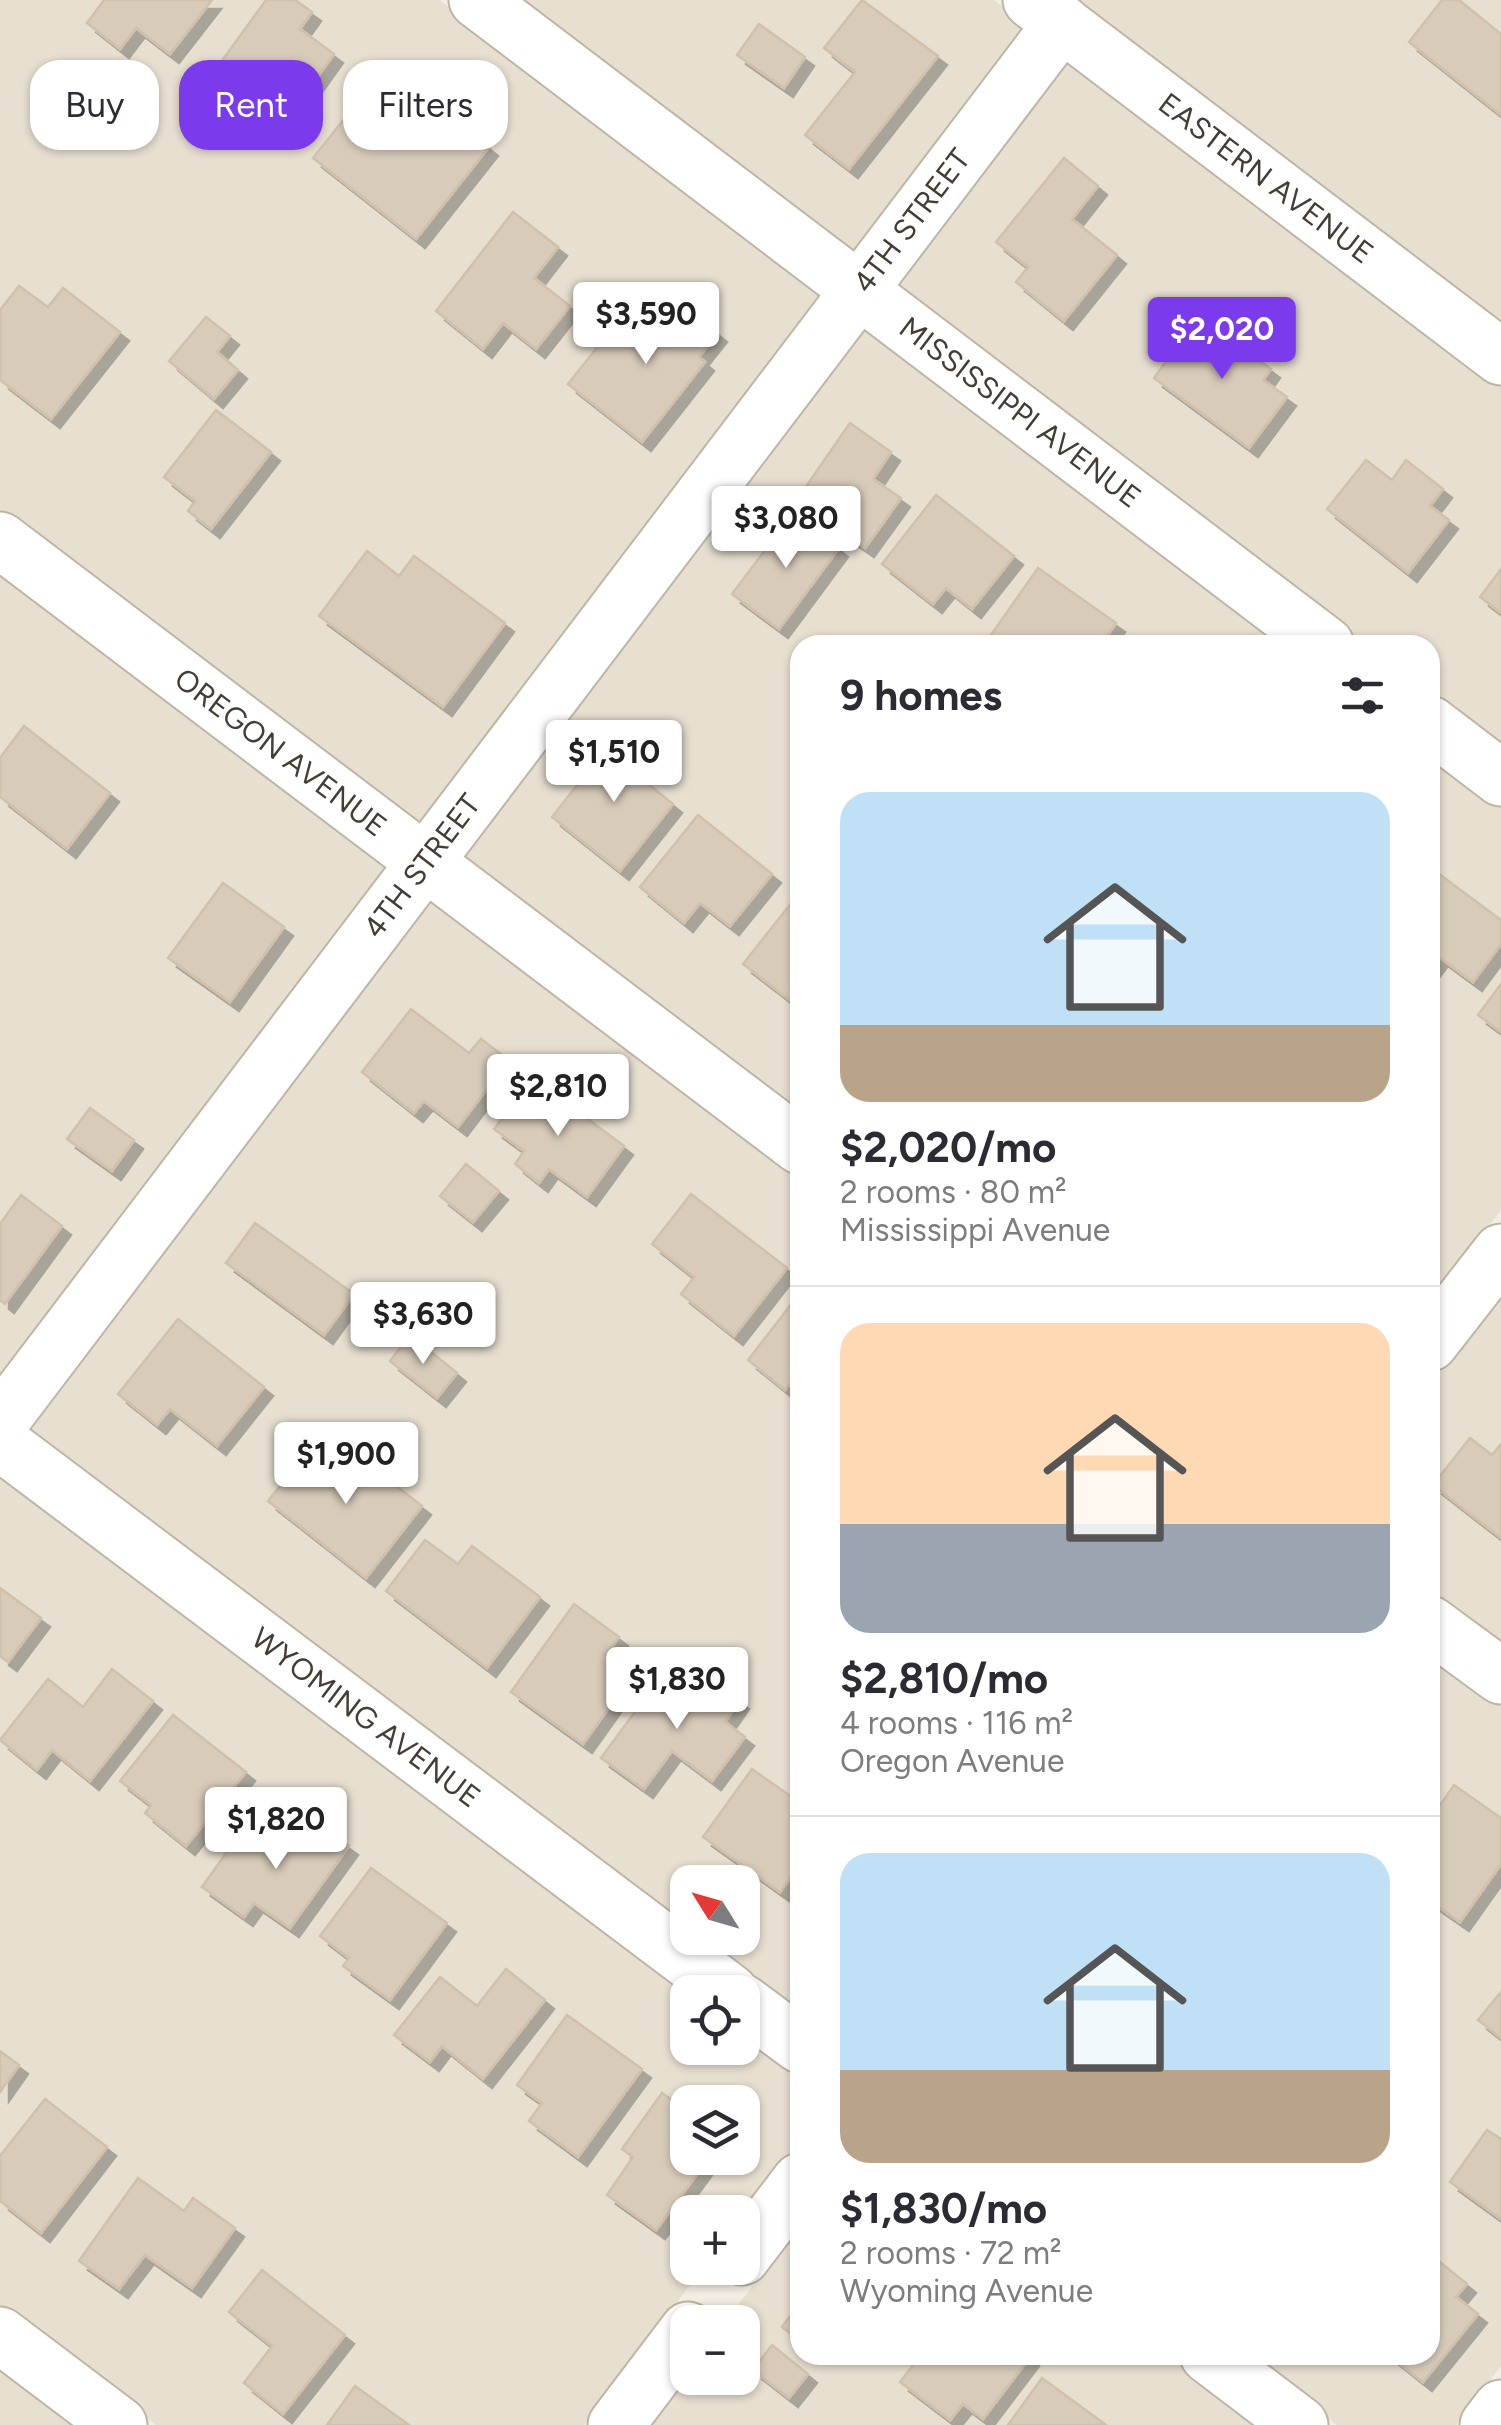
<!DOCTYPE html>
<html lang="en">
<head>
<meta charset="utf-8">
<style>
	:root { --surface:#fff; --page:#f2f2f3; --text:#2b2b33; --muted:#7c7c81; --line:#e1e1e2; --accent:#7c3aed }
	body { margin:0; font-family:Figtree,sans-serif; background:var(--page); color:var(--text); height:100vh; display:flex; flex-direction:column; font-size:38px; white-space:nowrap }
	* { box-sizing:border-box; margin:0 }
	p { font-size:32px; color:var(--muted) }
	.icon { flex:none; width:55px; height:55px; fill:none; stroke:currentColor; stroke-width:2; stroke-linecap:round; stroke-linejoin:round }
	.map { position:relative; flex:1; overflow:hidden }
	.details { position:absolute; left:790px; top:635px; width:650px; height:1730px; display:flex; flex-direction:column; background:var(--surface); border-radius:30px; box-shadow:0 2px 8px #0004 }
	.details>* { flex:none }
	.hud { position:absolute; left:30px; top:60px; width:610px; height:90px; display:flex; gap:20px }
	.needle { width:65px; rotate:307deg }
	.controls { position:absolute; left:670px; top:1865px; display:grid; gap:20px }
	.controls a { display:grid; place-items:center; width:90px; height:90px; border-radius:20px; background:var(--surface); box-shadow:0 2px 8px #0004; font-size:50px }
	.price { position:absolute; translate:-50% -85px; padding:0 22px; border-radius:10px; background:#fff; color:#222; font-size:32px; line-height:65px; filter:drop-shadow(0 2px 5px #0008) }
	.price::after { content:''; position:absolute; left:50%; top:60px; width:30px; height:22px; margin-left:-15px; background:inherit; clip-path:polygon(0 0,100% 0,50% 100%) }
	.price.active { background:var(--accent); color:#fff }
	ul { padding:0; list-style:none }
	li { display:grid; align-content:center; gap:20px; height:530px; padding:0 50px }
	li+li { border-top:2px solid var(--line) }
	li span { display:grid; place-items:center; height:310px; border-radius:30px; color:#555 }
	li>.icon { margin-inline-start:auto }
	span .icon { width:180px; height:180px; fill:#fffc; stroke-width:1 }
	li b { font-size:42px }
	h2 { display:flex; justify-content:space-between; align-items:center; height:120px; padding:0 50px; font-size:42px }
	.chip { padding:0 35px; border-radius:30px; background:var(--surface); box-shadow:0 2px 8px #0004; font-size:35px; line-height:90px }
	.chip.active { background:var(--accent); color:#fff }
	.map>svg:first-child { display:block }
</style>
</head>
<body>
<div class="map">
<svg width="1501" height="2425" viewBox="0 0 1501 2425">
	<defs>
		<filter id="shadow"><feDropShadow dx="9" dy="9" stdDeviation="0" flood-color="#0004"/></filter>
	</defs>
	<rect width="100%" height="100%" fill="#f3ede3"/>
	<path fill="#e7dfd0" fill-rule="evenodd" d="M0 0H440L826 294 418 828 0 512Z
		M514 0H994L1029 26 853 258Z
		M1069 0H1501V329Z
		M1069 57 1501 386V749L1430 696V645H1363L893 289Z
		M866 324 1289 645H800V1118L459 858Z
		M0 568 391 864 0 1380Z
		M1430 752 1501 806V1210L1430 1302Z
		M432 894 800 1175V2017L695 1938H742V1882H688L687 1932 24 1432Z
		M1501 1293V1649L1430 1596V1385Z
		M0 1470 688 1992V2048H742L743 2030 800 2073V2139L743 2215 688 2212V2268H703L584 2425H156L0 2307ZM688 2102H742V2158H688Z
		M1430 1652 1501 1704V2366L1456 2425H1337L1245 2355H1430Z
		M800 2223V2355H1171L1263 2425H647L687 2372 688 2378H742V2322H725Z
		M0 2363 82 2425H0Z"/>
	<path fill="#d8cbba" stroke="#d1c0aa" stroke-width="2.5" filter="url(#shadow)" d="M104 0H212L170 54 136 28 120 49 87 23Z
		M266 0H295L312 12 300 29 334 54 291 114 247 83 235 99 208 80Z
		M862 0 938 56 849 169 805 135 855 72 824 48Z
		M1442 0H1459L1501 34V115L1409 42Z
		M759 24 805 57 784 88 737 55Z
		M365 93 390 112 401 99 430 122 441 109 489 147 416 239 313 158Z
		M1064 158 1098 186 1072 219 1117 255 1064 321 1016 282 1028 267 996 242Z
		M513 212 558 247 534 278 570 306 536 349 503 323 483 349 436 311Z
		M19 286 48 307 63 288 120 332 51 419 0 380V310Z
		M665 292 718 333 699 357 705 362 642 442 568 384 610 331 624 343Z
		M1199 316 1271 369 1263 380 1287 397 1249 448 1154 378Z
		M206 317 230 336 217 352 238 370 214 399 169 361Z
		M216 410 271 452 211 529 188 511 195 501 164 477Z
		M850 423 891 452 873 479 901 498 865 548 796 501Z
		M1366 460 1392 480 1406 460 1443 489 1430 506 1449 520 1408 573 1327 509Z
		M936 495 1014 556 972 609 946 588 933 604 882 564Z
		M793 513 839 548 779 629 732 594Z
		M367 551 399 576 414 556 505 623 443 707 319 616Z
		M1038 568 1116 623 1101 645H984Z
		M1501 569V613L1480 597Z
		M24 726 110 793 67 849 0 797V758Z
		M618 733 650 759 637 775 673 804 620 871 552 817Z
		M698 815 772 874 730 926 700 903 684 923 640 887Z
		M1431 868 1501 920V944L1473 982 1439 957 1430 969Z
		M223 883 284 927 230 1002 168 958Z
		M800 892V1008L743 964Z
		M1501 984V1032L1478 1015Z
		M411 1009 469 1053 481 1039 509 1060 458 1127 424 1101 414 1113 362 1072Z
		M533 1078 624 1146 587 1197 549 1169 539 1183 515 1164 524 1151 494 1129Z
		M90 1108 134 1140 112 1171 67 1139Z
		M466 1164 499 1191 473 1222 440 1196Z
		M691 1194 787 1268 734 1336 681 1294 694 1277 652 1244Z
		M21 1195 62 1226 5 1304 0 1300V1224Z
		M255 1223 354 1294 324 1335 226 1263Z
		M800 1293V1371L785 1390 748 1360Z
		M178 1319 264 1387 217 1446 170 1409 157 1425 118 1394Z
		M410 1335 457 1373 437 1398 390 1361Z
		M1470 1438 1492 1455 1501 1444V1538L1433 1485Z
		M312 1446 333 1463 346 1447 422 1506 366 1578 268 1501Z
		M425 1540 458 1564 472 1546 540 1597 487 1668 386 1591Z
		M0 1588 41 1618 8 1662 0 1656Z
		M574 1604 619 1637 606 1655 633 1674 583 1744 511 1692Z
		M112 1669 153 1701 90 1781 52 1750 37 1770 0 1740 48 1679 83 1707Z
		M662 1675 693 1697 708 1677 740 1700 725 1722 745 1737 712 1781 672 1751 644 1789 601 1758Z
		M173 1715 246 1772 186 1846 145 1813 151 1805 120 1781Z
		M752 1769 800 1803V1864L780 1892 703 1837Z
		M1454 1785 1501 1818V1864L1460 1922 1430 1901V1820Z
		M307 1816 349 1846 290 1928 254 1903 244 1917 202 1887 244 1828 281 1855Z
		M371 1868 447 1923 390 2000 343 1966 349 1958 320 1936Z
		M506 1969 545 2000 483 2079 442 2046 430 2062 394 2035 440 1977 477 2006Z
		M1501 1992V2038L1478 2020Z
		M567 2015 642 2069 578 2157 529 2121 542 2103 517 2085Z
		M0 2051 19 2065 0 2092Z
		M662 2093 688 2111V2158H709L656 2230 607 2195 633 2157 622 2149Z
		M45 2099 107 2147 41 2233 0 2201V2156Z
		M1487 2130 1501 2139V2219L1450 2182Z
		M138 2178 184 2211 193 2198 235 2228 192 2288 145 2255 119 2289 79 2261Z
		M1430 2254 1467 2284 1456 2297 1478 2314 1423 2382 1389 2355H1430Z
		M262 2270 345 2335 283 2414 244 2383 272 2346 229 2312Z
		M800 2303V2341L782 2327Z
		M772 2345 808 2374 789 2398 753 2370Z
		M921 2355H1028L1030 2357 983 2419 963 2404 950 2420 900 2382Z
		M1042 2378 1106 2425H1008Z
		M355 2386 409 2425H327Z"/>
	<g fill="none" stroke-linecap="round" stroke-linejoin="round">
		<g stroke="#bfb5a5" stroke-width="59">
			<g id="minor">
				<path id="s1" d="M477 0 1326 645"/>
				<path id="s2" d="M1031 0 1501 357"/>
				<path id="s3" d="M0 540 800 1146"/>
				<path d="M1430 724 1501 778"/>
				<path d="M1430 1343 1501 1252"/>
				<path id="s4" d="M0 1422 1062 23"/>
				<path id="s5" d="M0 1442 730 1992"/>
				<path d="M1430 1624 1501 1676"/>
				<path d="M742 2002 800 2045"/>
				<path d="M742 2257 800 2181"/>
				<path d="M0 2335 119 2425"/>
				<path d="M1208 2355 1300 2425"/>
				<path d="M616 2425 688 2330"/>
				<path d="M1488 2425 1501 2408"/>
			</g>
		</g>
		<use href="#minor" stroke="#fff" stroke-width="55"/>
	</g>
	<g text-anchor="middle" stroke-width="10" stroke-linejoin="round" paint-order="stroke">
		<g font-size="30" fill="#453d33" stroke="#fff">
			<text dy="10" stroke="none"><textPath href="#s2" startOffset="295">EASTERN AVENUE</textPath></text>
			<text dy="10" stroke="none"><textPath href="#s4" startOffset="1508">4TH STREET</textPath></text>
			<text dy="10" stroke="none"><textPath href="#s1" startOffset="682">MISSISSIPPI AVENUE</textPath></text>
			<text dy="10" stroke="none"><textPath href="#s3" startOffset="352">OREGON AVENUE</textPath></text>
			<text dy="10" stroke="none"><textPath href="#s4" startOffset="698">4TH STREET</textPath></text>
			<text dy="10" stroke="none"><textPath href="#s5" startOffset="458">WYOMING AVENUE</textPath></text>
		</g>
	</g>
</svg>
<div class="controls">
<a><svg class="needle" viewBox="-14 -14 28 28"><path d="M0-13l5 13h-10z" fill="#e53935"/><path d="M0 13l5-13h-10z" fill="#7c7c81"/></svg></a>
<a><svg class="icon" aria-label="locate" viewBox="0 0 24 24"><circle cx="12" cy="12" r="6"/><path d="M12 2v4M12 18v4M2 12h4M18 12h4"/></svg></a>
<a><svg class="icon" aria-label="layers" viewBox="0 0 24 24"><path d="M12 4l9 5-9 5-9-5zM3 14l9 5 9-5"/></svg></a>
<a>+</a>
<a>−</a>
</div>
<b class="price" style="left:646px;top:367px">$3,590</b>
<b class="price active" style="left:1222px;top:382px">$2,020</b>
<b class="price" style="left:786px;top:571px">$3,080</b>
<b class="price" style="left:614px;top:805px">$1,510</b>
<b class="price" style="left:558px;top:1139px">$2,810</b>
<b class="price" style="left:423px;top:1367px">$3,630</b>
<b class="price" style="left:346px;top:1507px">$1,900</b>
<b class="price" style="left:677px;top:1732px">$1,830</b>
<b class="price" style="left:276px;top:1872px">$1,820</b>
<div class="hud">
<a class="chip">Buy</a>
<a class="chip active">Rent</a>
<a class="chip">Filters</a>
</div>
<section class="details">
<h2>9 homes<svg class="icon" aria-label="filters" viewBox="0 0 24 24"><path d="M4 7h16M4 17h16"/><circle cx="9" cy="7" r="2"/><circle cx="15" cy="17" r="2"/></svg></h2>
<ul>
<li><span style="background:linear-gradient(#bfe0f5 75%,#b9a48a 0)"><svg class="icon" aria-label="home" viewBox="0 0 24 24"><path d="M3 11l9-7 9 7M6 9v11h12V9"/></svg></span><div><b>$2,020/mo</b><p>2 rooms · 80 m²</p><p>Mississippi Avenue</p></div></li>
<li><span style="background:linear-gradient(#ffd9b3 65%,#9aa5b1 0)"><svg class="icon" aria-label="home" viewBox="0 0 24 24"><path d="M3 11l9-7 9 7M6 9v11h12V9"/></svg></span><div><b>$2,810/mo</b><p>4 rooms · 116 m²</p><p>Oregon Avenue</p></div></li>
<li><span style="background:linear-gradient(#bfe0f5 70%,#b9a48a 0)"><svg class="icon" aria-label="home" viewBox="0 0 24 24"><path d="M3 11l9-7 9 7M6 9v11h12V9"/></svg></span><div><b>$1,830/mo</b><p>2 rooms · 72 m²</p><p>Wyoming Avenue</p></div></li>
</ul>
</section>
</div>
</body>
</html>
